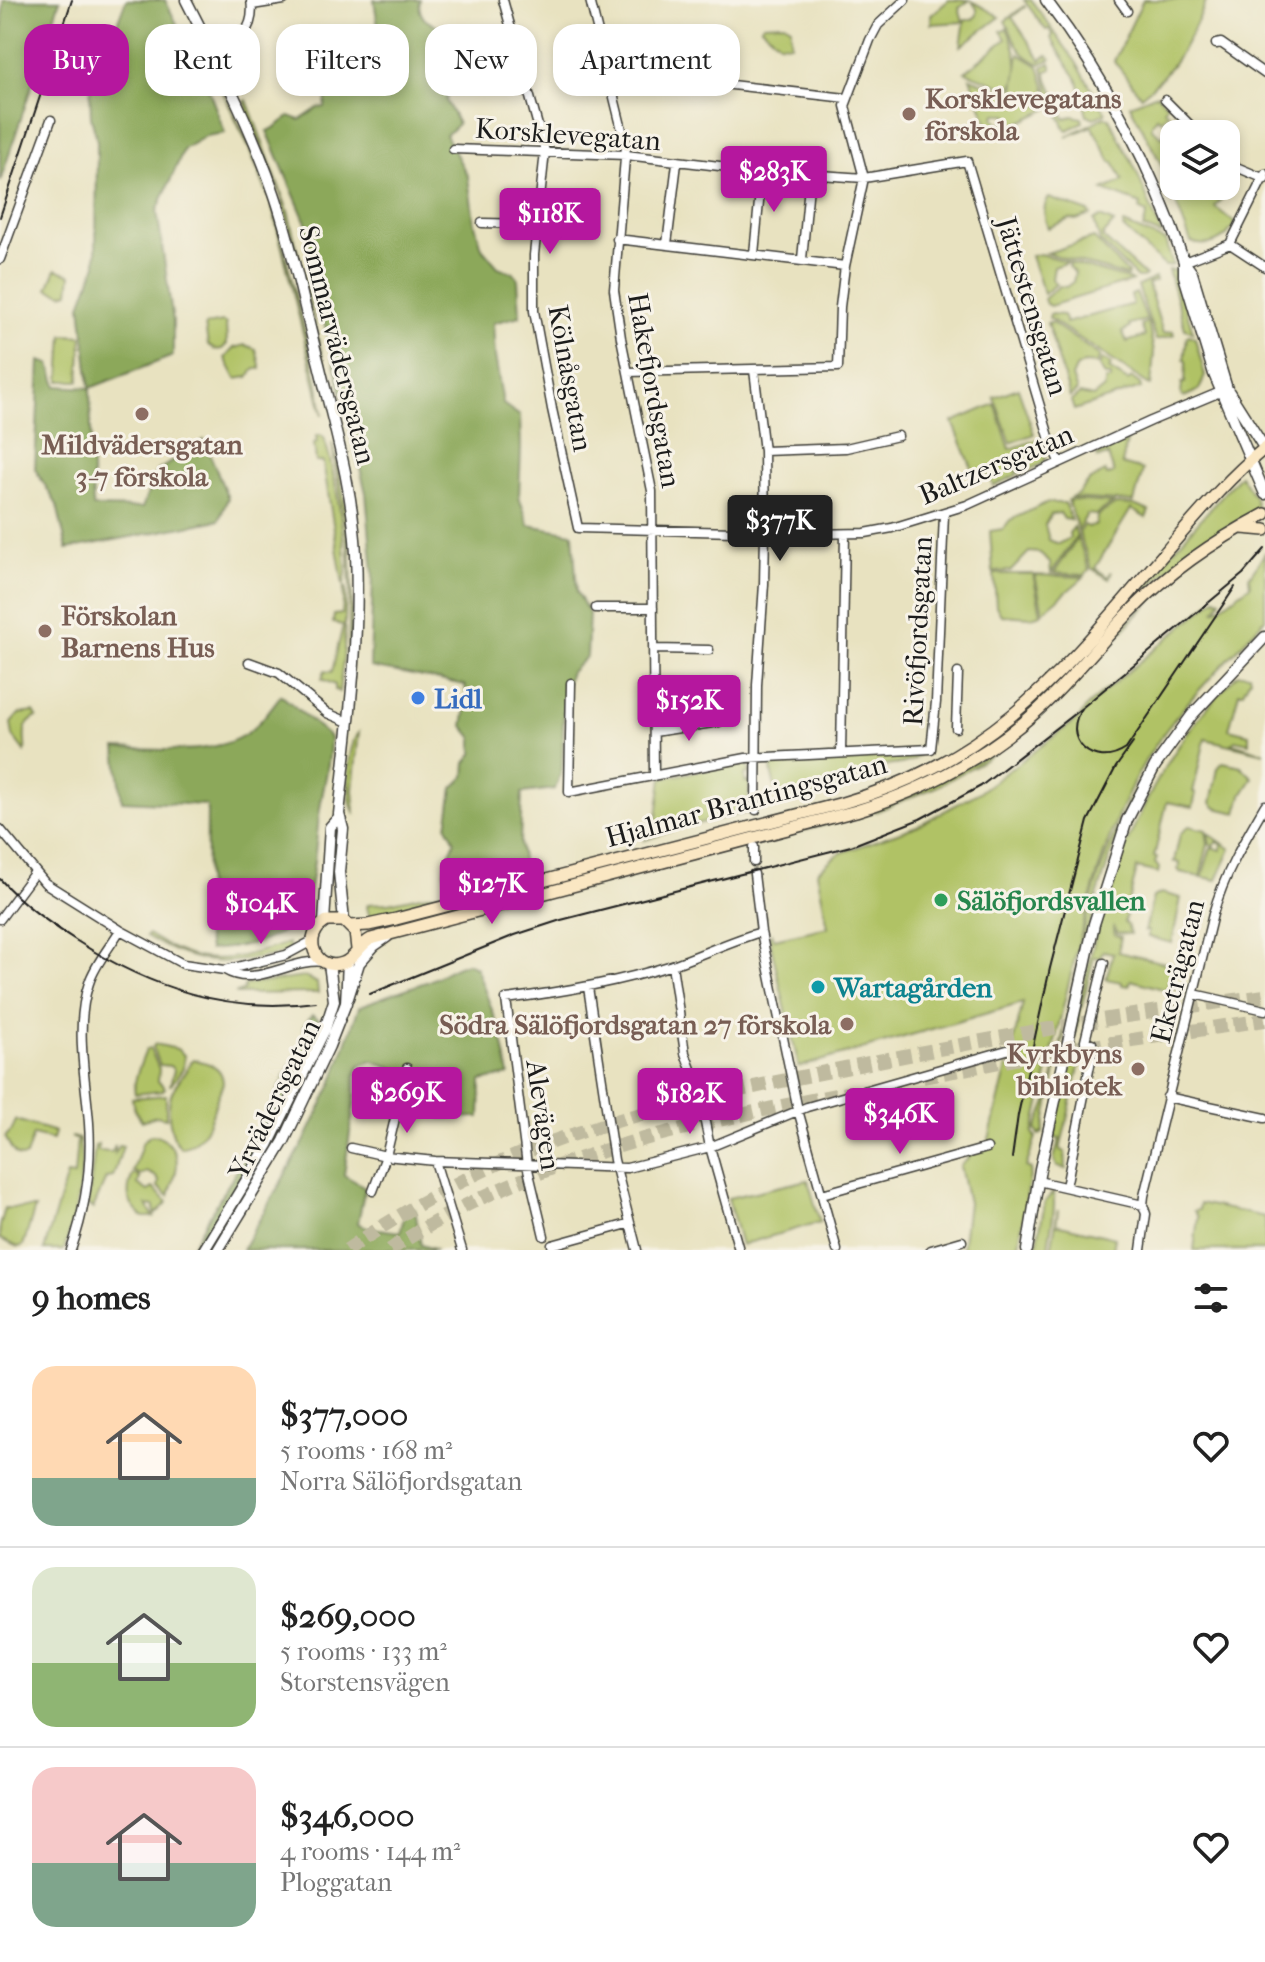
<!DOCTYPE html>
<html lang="en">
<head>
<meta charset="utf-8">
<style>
	:root { --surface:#fff; --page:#f2f2f2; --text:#222; --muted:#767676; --line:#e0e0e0; --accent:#b5179e }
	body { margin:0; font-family:"IM FELL French Canon",serif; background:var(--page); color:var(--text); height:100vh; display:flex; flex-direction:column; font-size:30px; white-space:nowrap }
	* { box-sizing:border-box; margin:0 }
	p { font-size:26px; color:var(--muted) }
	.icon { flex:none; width:44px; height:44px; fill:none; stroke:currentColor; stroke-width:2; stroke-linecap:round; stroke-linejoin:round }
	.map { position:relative; height:1250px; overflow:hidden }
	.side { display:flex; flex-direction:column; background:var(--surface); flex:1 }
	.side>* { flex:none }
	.banner { position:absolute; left:24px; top:24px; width:800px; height:72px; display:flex; gap:16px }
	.controls { position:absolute; left:1160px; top:120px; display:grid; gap:16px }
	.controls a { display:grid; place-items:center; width:80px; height:80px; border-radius:16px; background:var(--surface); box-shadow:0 4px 12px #0003; font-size:40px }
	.price { position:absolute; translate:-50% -68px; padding:0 18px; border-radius:8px; background:var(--accent); color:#fff; font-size:26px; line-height:52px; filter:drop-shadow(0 2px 4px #0008) }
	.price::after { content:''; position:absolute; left:50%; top:48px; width:24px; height:18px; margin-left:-12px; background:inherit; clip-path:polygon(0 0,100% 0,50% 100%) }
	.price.current { background:#222; color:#fff }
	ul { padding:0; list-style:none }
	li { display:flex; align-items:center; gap:24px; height:200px; padding:0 32px }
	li+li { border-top:2px solid var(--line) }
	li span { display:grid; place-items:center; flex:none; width:224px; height:160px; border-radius:24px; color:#555 }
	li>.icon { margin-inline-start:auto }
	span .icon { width:96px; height:96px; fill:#fffc; stroke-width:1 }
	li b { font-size:34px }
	h2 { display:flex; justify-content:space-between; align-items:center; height:96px; padding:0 32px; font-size:34px }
	.pill { padding:0 28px; border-radius:24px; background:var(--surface); box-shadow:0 4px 12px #0003; font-size:28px; line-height:72px }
	.pill.current { background:var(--accent); color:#fff }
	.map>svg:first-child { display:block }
</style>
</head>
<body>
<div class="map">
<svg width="1265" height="1250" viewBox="0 0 1265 1250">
	<rect width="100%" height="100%" fill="#f7f3e8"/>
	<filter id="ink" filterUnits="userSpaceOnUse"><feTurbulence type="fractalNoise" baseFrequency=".0125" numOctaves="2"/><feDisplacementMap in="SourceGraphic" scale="16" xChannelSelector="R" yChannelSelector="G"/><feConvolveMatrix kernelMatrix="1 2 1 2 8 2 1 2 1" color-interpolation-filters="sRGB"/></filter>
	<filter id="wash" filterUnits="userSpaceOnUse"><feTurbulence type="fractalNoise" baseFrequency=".006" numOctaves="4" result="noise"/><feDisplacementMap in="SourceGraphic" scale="32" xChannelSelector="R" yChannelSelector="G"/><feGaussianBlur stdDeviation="1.8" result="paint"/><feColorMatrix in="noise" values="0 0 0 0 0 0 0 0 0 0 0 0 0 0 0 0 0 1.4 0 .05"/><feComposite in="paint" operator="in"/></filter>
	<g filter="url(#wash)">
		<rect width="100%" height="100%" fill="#e8e2c0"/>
		<path fill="#b0c265" stroke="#666f40" stroke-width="2" d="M949 0H970L959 8 963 22 931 24V15Z
			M1024 0H1031L1076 62 1106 113 1094 118 1087 115 1078 81 1051 38 1053 35 1049 29 1046 30Z
			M1143 0H1207C1191 37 1174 72 1141 96L1114 61Z
			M972 1 1000 17 961 46 965 20H972L977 15V9Z
			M1024 6 1025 7 1012 17 1041 60 1048 55 1051 59 1041 64C1016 55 1017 41 1005 21Z
			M784 23 791 27V44L779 43 761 27 763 24Z
			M1007 28C1016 47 1022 71 1011 89L965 72 1006 39 1001 31Z
			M1019 54 1039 66 1048 97 1047 103 1014 90Z
			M1050 63 1052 69 1045 72 1065 119 1073 116 1082 118 1083 122 1068 130 1065 128 1050 96 1043 67Z
			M970 78 1010 93 1009 96 1014 94 1048 109 999 132 1002 123 1012 120 1006 114H995L994 118 999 122 996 134H992Z
			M220 86 248 142 275 213 317 379 323 415 271 203 248 146Z
			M1157 94 1167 105 1164 110 1169 113 1161 120 1157 117 1152 124V129L1162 137 1175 123 1171 119 1176 113 1185 124 1174 134 1169 144 1174 149V186H1197L1196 188 1209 199 1222 186 1221 200 1215 207 1235 223C1227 240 1209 249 1191 242L1160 162 1130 105Z
			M247 100 288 211 329 383 280 192 248 114 245 101Z
			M1104 117 1109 118 1135 168 1162 235 1143 228 1147 213 1140 210 1141 204 1103 190 1123 181 1114 162H1111L1092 126 1066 137Z
			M1049 198 1089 212 1091 215 1076 220 1070 219 1048 228C1044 219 1042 206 1049 198Z
			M1100 217 1114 223 1102 237 1145 276 1142 278H1137L1100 241 1094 221Z
			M1124 224 1165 241 1173 265 1165 266 1123 228Z
			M1094 238 1128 274 1127 276 1047 253Z
			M1040 254 1069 262 1054 267 1052 279 1056 284 1044 294 1031 256Z
			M1071 263 1128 279 1132 281 1050 306 1046 304 1044 299 1059 286 1066 287 1073 282 1075 273 1069 266Z
			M56 269 71 275 69 292 63 294 48 289Z
			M1168 270H1174L1193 332 1185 329Z
			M1155 278 1156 281 1148 284 1163 333 1173 331 1174 335 1156 340 1138 286Z
			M1136 293 1147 320 1129 324 1130 328 1122 332 1127 342 1145 336 1141 325 1148 322 1154 352 1151 386 1049 318 1050 314 1063 315 1066 323 1133 304 1131 295Z
			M223 322 226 324 227 344 222 349 215 350 208 345 205 325Z
			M1047 323H1052L1100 356 1097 364 1084 363 1076 368 1072 377 1077 391 1070 397Z
			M63 335 82 336 79 381H60Z
			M1189 335 1195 338 1205 376 1199 390 1184 397 1181 395 1182 383H1185L1186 361 1184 360 1187 336Z
			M245 345 256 349 261 369H255L248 377 236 379 225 358 234 348Z
			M1102 359 1111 364 1109 369 1128 381 1132 378 1140 384 1141 388 1074 410 1071 401 1080 394 1093 397 1104 388 1106 380H1111V376H1105L1099 366Z
			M1018 388 1034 434 1011 443 994 397Z
			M995 404 1010 449 1041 438 1046 457 1042 464 1020 474 1012 461 1017 475 993 486 988 472 976 478 953 422Z
			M320 435 324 437C337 481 343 526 346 571L345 581 343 584 323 462H316L314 443 317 442 316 436Z
			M1127 441 1122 464 1143 470 1134 502 1071 498 1078 494 1089 481 1105 472 1107 476 1114 473 1108 455 1098 458 1097 455Z
			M332 443C353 518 356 596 348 672L350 588 349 553Z
			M1240 475 1255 498 1257 510C1229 526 1201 542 1176 563 1117 614 1072 678 1011 727 942 784 856 806 771 828V825C834 810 897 795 954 763 1023 724 1072 666 1123 607 1162 563 1201 519 1240 475Z
			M1068 500 1113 503 1095 515 1087 514 1078 530Z
			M1046 503H1065L1071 520 1064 519 1060 513 1051 514 1045 525 1049 540 1058 544 1070 538 1069 533 1074 527 1077 536 1051 573 1050 562 1040 553 1029 552 1011 571 993 572 990 531 1003 529 1010 520Z
			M1116 504 1134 505 1149 511 1146 518 1131 509 1095 568 1108 577 1112 571 1109 579 1091 568 1079 533 1084 525 1088 527 1096 525 1097 516Z
			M1078 538 1089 570 1085 575 1054 573Z
			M1265 553V619C1225 665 1179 705 1147 758 1107 825 1089 899 1071 974 1058 1027 1046 1080 1033 1134L1036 1137 1026 1167 1031 1169 1018 1250H962L968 1203 960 1166 968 1159 967 1157 988 1143 1023 1003 799 1067 769 937 772 933 774 939 828 927 817 872 838 854 917 826 978 793 1079 718 1087 706 1216 598 1221 600 1215 611 1248 587 1250 585 1249 577Z
			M994 574H1033L1041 614 1031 617 1001 615 996 606Z
			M1035 575 1084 577 1043 612Z
			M344 586 346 588 344 652 339 692 335 690V685L322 679 325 671 332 672 343 625 333 623 334 615 342 614Z
			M1156 595 1053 706 986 759 936 787 877 811 769 840 805 830 979 760Z
			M1238 674H1249L1250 678 1243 692H1239L1229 729 1249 734V743L1235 740 1232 743 1265 753 1205 739 1193 792 1196 793 1193 807 1167 802 1154 857 1157 858 1155 863 1159 868 1158 873 1137 868 1124 923 1127 924 1130 934 1117 933 1113 926 1115 935 1121 937 1118 952 1178 966 1168 984 1186 991 1171 987 1170 991 1131 980 1129 986 1122 985V982L1106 979 1113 953 1103 951 1100 958 1094 957 1072 1046 1083 1050 1060 1150 1065 1152 1066 1169 1057 1167 1054 1158 1060 1139 1054 1138C1084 971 1111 799 1238 674Z
			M34 712 37 717C18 726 27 740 25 752L13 736 11 723 19 714Z
			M359 732 353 790 355 813C345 801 347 742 359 732Z
			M1168 736H1171L1116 839 1097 896 1080 965 1078 966C1086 892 1124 796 1168 736Z
			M920 753C912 766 893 764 880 767 857 772 853 782 835 790 820 797 803 799 786 803 776 795 769 773 772 760Z
			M746 762 750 773 745 774V782H750L747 813 682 827 645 840 656 824 662 778Z
			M1223 762 1241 766 1253 778 1242 795 1237 813 1216 808 1211 803 1218 768Z
			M1189 826 1206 830 1208 844 1200 877 1180 872 1178 869 1180 866 1178 862H1174L1180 834Z
			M1208 833 1231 849 1217 880 1202 877 1211 847 1221 850 1222 844 1217 842 1214 846 1210 845Z
			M742 835 374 935 373 930 470 903Z
			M498 886 370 918 367 907 368 904 388 903 420 896Z
			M1161 893 1181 898 1172 943 1148 937V931H1145L1153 897Z
			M148 934C157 939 166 946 176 950 212 968 251 955 288 943L291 951C234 966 198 969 146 936Z
			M1077 969 1043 1133 1039 1135 1036 1130 1050 1094Z
			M305 977 317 983 318 993 235 994 244 990V985Z
			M155 1044 177 1049 184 1055 183 1069 170 1086 174 1070 170 1066 160 1065 153 1047Z
			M150 1048 159 1069 158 1081 165 1088 162 1091 135 1094C132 1082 141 1063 146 1050Z
			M193 1059C203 1062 217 1064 221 1074 226 1084 220 1089 217 1098 211 1119 206 1142 181 1148 169 1136 166 1108 172 1092 177 1081 187 1071 193 1059Z
			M166 1095V1118L156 1116 142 1121 134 1109 132 1098Z
			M16 1120 55 1132 53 1140 33 1135 26 1156C15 1161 10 1145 5 1137L12 1130Z
			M151 1135C159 1135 163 1137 169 1144 184 1160 174 1177 169 1196L158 1187 159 1181 155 1176 147 1172 140 1175 133 1171 143 1141Z
			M71 1137 79 1139C86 1175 75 1216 64 1250H44L67 1175 74 1176 77 1140Z
			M98 1144V1151L112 1152 115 1145V1153L120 1145 123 1146 113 1177 106 1178 93 1209 88 1205 95 1146Z
			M133 1174 140 1178 138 1184 148 1191 153 1188 168 1202 155 1215 154 1206 147 1205 154 1217H143C127 1204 125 1193 133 1174Z
			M808 1180 820 1222 741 1245 728 1198Z
			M1053 1192C1057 1210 1049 1231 1048 1250H1036L1045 1202Z
			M1200 1203 1265 1217V1250H1194L1198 1217 1194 1211 1199 1210Z
			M5 1208H35L23 1246 18 1247 0 1239V1227Z
			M1058 1210 1056 1224 1115 1238 1113 1250H1051Z"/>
		<path fill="#8ca85a" stroke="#54623b" stroke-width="2" d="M3 0H60L0 182V49L3 30Z
			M126 0H165L205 80 225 133 206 136 184 149 157 211 173 321V356L90 388 93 507 142 508 156 472 204 440 228 498 219 520 67 549 57 505 35 469 40 361 50 364 57 386 90 388 81 305 96 264 97 141 91 117 90 92Z
			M374 0H420C417 18 428 23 443 28L446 35 434 42 437 54 431 69 445 75 450 89 446 100 458 124 446 135 468 177 474 221 482 248 498 267 514 273 518 279 520 316 493 323 495 356 503 404 520 416 521 449 519 497 529 525 573 533 577 592 589 613 587 656 571 672 564 691 562 770 555 789 522 793 520 843 523 868 471 880H446L444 871 447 859 455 841 447 826 453 788 465 776 466 763 473 754V738L463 726 467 701 465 685 370 667 373 573 366 493 316 289 306 223 267 131C277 129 281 121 290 116L300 120 318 108 325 107 326 97 323 94 315 95 304 68 305 59 345 45 351 84 386 78Z
			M281 695 330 737C331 764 322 790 319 816 309 906 314 942 209 950L206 934 207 805 122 801 116 748C157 749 212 757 247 733 261 723 271 708 281 695Z
			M467 963 476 967 501 1034 509 1075 481 1081 480 1117 441 1118 439 1083 373 1061 360 1065 355 1076V1097L344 1175 365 1187 358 1223 364 1227 400 1232 407 1207 415 1209 421 1245 436 1250H242L304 1142 332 1084 359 1007C381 997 403 990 426 982 440 977 451 967 467 963Z
			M312 1015 319 1019C289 1097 250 1169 205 1239L197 1250H189L247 1153 306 1035 303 1027Z"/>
	</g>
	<g filter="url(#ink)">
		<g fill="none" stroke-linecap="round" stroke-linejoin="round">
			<path stroke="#bfba9f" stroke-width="14" stroke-dasharray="14 7" stroke-linecap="butt" d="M923 1077 1046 1053 1265 1020
				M347 1250C415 1203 488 1163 566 1137 659 1105 758 1086 854 1066 990 1038 1127 1014 1265 996
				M390 1250C526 1157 693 1124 851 1092"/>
			<g stroke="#3b3a35" stroke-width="11">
				<path id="minor" d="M503 0 545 151 534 255V311L552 409 578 528 811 534 865 533 892 528 967 505 1151 421 1225 390
					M590 0 626 146 614 290 621 338 652 491 654 776
					M1119 0 1127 11
					M252 5 284 0
					M1216 44 1221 43 1265 74
					M215 53C239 40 256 31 251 0
					M453 71H522
					M609 71 846 98
					M1165 100 1199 134
					M453 149 626 155 762 171 864 178 967 161 1050 440 1059 462
					M1226 160 1234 166 1265 179
					M482 223 537 224
					M617 239 845 266
					M667 244 677 163
					M1230 244 1265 267
					M754 254 762 171
					M0 259 51 120
					M802 259 810 175
					M1184 262 1230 244 1265 174
					M754 370 764 451 765 532 764 584 757 685 756 810
					M628 372 838 367 840 307 845 266 864 178 845 106 870 40 878 25 905 0
					M764 451 846 448 898 436
					M596 608H653
					M654 649 709 650
					M249 662 279 673 327 713 348 722
					M571 683 569 792 746 758 931 749 936 702 944 514
					M655 693 712 687
					M956 728 958 673
					M654 732 719 722
					M841 753 845 534
					M0 829 45 883 120 930 183 964 225 970 286 955 312 941
					M754 862V847
					M754 874 761 932 798 1110 837 1250
					M0 919 35 872
					M672 965 685 1053 698 1088 710 1147 739 1250
					M225 970C256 989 292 957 324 962
					M588 987 614 1160 637 1250
					M1194 994 1265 1010
					M1167 1097 1265 1118
					M351 1148 386 1156 435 1161 627 1168 710 1147 807 1107 1014 1048
					M435 1161 462 1250
					M1038 1181 1143 1205
					M1066 1187 1092 1055V1043L1085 1041 1104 963
					M373 1191 386 1156 407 1068
					M822 1194 987 1148
					M544 1236 527 1165 506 999C562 992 615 983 669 966 700 956 729 941 761 932
					M71 1250C85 1210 92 1166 89 1123 86 1079 74 1026 89 983 95 964 110 947 120 930
					M554 1250 552 1245 628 1224
					M931 1250 962 1241
					M1141 1250 1146 1214 1143 1205 1144 1196 1213 914C1224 875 1244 841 1265 805"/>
			</g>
			<g stroke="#3b3a35" stroke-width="13">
				<path id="tertiary" d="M186 0C218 63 251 126 274 193 293 248 304 307 319 364 334 426 353 489 356 554 360 641 348 728 339 814L343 829 339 872 344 921
					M1046 0C1107 80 1152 167 1184 262L1192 273 1227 389 1265 449
					M1184 262V276L1214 374 1265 494
					M324 922 330 827 339 817
					M348 998 359 963 374 946 387 937
					M204 1250 268 1145 325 1029 334 1001 329 964
					M218 1250 284 1141 329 1046 346 1003 348 961
					M1027 1250 1040 1169 1094 924 1127 820 1155 766 1192 715 1265 637"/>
			</g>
			<g stroke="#3b3a35" stroke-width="14">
				<path id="secondary" d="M1242 528 1265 530
					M351 926 368 925 396 919 839 804C999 759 1065 668 1168 549 1199 513 1229 477 1265 448
					M357 949 355 932 344 921H327C300 935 315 973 343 963 355 959 359 945 371 939L856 811C922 791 984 758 1036 712 1071 681 1099 643 1132 610 1171 570 1216 540 1265 514"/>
			</g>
			<use href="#minor" stroke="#fff" stroke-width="8"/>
			<use href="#tertiary" stroke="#fff" stroke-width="10"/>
			<use href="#secondary" stroke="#fae7c3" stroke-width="11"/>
			<path stroke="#1c1c1c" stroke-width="2" d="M0 217 72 0
				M1083 707C1059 739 1094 771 1126 749L1235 587
				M0 879C22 904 49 923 77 941 150 988 228 1014 316 1002
				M370 994 515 935 561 920 851 846 920 819 981 786 1083 707 1243 574 1265 549
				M1012 1158 1018 1115 1050 968 1088 821 1116 767 1133 743"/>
		</g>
	</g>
	<g fill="#8d6e63" stroke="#f7f3e8" stroke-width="3">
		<circle cx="909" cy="114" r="8"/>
		<circle cx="142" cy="414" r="8"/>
		<circle cx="45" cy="631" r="8"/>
		<circle cx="847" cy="1024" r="8"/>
		<circle cx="1138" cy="1069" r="8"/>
	</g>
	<circle fill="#3f7fe0" stroke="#f7f3e8" stroke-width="3" cx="418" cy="698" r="8"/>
	<circle fill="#2e9e5b" stroke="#f7f3e8" stroke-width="3" cx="941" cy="900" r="8"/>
	<circle fill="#0f9aa8" stroke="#f7f3e8" stroke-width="3" cx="818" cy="987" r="8"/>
	<g text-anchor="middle" stroke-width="6" stroke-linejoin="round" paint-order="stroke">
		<g font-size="28" font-weight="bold" fill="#785e54" stroke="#f7f3e8" text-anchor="start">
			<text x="925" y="108">Korsklevegatans<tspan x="925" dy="32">förskola</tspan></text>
			<text x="142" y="454" text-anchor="middle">Mildvädersgatan<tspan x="142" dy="32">3-7 förskola</tspan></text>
			<text x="61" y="625">Förskolan<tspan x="61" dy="32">Barnens Hus</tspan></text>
			<text x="831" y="1034" text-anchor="end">Södra Sälöfjordsgatan 27 förskola</text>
			<text x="1122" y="1063" text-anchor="end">Kyrkbyns<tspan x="1122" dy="32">bibliotek</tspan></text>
		</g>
		<g font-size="28" fill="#1c1c1c" stroke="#f7f3e8">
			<text transform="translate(568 134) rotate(4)" y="10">Korsklevegatan</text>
			<text transform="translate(1033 306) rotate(73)" y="10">Jättestensgatan</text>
			<text transform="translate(338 345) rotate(76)" y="10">Sommarvädersgatan</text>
			<text transform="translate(571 378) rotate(80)" y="10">Kölnåsgatan</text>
			<text transform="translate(655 390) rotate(80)" y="10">Hakefjordsgatan</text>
			<text transform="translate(996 464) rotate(-23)" y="10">Baltzersgatan</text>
			<text transform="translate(917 631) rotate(-87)" y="10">Rivöfjordsgatan</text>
			<text transform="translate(746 800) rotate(-15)" y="10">Hjalmar Brantingsgatan</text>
			<text transform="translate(1177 971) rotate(-76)" y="10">Eketrägatan</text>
			<text transform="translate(274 1099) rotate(-64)" y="10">Yrvädersgatan</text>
			<text transform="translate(544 1115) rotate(82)" y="10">Alevägen</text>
		</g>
		<g font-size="28" font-weight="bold" fill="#366cbe" stroke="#f7f3e8" text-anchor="start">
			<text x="434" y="708">Lidl</text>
		</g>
		<g font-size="28" font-weight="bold" fill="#27864d" stroke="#f7f3e8" text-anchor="start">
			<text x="957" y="910">Sälöfjordsvallen</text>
		</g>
		<g font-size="28" font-weight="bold" fill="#0d838f" stroke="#f7f3e8" text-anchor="start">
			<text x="834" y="997">Wartagården</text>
		</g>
	</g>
</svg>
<div class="controls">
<a><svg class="icon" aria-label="layers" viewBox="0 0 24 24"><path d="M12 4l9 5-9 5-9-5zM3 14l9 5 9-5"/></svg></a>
</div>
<b class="price" style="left:774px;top:214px">$283K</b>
<b class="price" style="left:550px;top:256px">$118K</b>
<b class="price current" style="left:780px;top:563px">$377K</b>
<b class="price" style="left:689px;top:743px">$152K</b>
<b class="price" style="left:492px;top:926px">$127K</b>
<b class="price" style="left:261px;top:946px">$104K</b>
<b class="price" style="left:407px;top:1135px">$269K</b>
<b class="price" style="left:690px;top:1136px">$182K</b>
<b class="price" style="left:900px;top:1156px">$346K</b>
<div class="banner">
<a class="pill current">Buy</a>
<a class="pill">Rent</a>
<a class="pill">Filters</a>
<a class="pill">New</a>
<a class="pill">Apartment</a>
</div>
</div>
<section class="side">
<h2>9 homes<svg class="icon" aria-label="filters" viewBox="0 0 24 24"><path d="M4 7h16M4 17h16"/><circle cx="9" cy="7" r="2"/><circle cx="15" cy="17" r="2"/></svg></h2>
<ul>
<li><span style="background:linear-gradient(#ffd9b3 70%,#7fa58c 0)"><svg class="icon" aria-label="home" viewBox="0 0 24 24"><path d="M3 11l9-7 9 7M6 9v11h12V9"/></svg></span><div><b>$377,000</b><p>5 rooms · 168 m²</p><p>Norra Sälöfjordsgatan</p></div><svg class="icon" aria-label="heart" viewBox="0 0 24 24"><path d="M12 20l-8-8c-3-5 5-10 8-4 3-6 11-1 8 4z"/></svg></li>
<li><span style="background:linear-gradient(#dfe7d0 60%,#8fb573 0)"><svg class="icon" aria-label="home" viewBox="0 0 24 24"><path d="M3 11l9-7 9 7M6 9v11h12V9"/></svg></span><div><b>$269,000</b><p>5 rooms · 133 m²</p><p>Storstensvägen</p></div><svg class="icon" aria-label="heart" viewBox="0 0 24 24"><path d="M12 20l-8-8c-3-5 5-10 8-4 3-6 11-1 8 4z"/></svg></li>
<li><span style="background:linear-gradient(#f6c9c9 60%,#7fa58c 0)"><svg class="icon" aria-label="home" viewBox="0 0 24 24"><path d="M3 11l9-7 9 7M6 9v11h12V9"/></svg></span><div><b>$346,000</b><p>4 rooms · 144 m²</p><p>Ploggatan</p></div><svg class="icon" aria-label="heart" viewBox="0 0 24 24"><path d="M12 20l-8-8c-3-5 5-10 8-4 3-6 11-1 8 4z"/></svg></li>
</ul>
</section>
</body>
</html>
